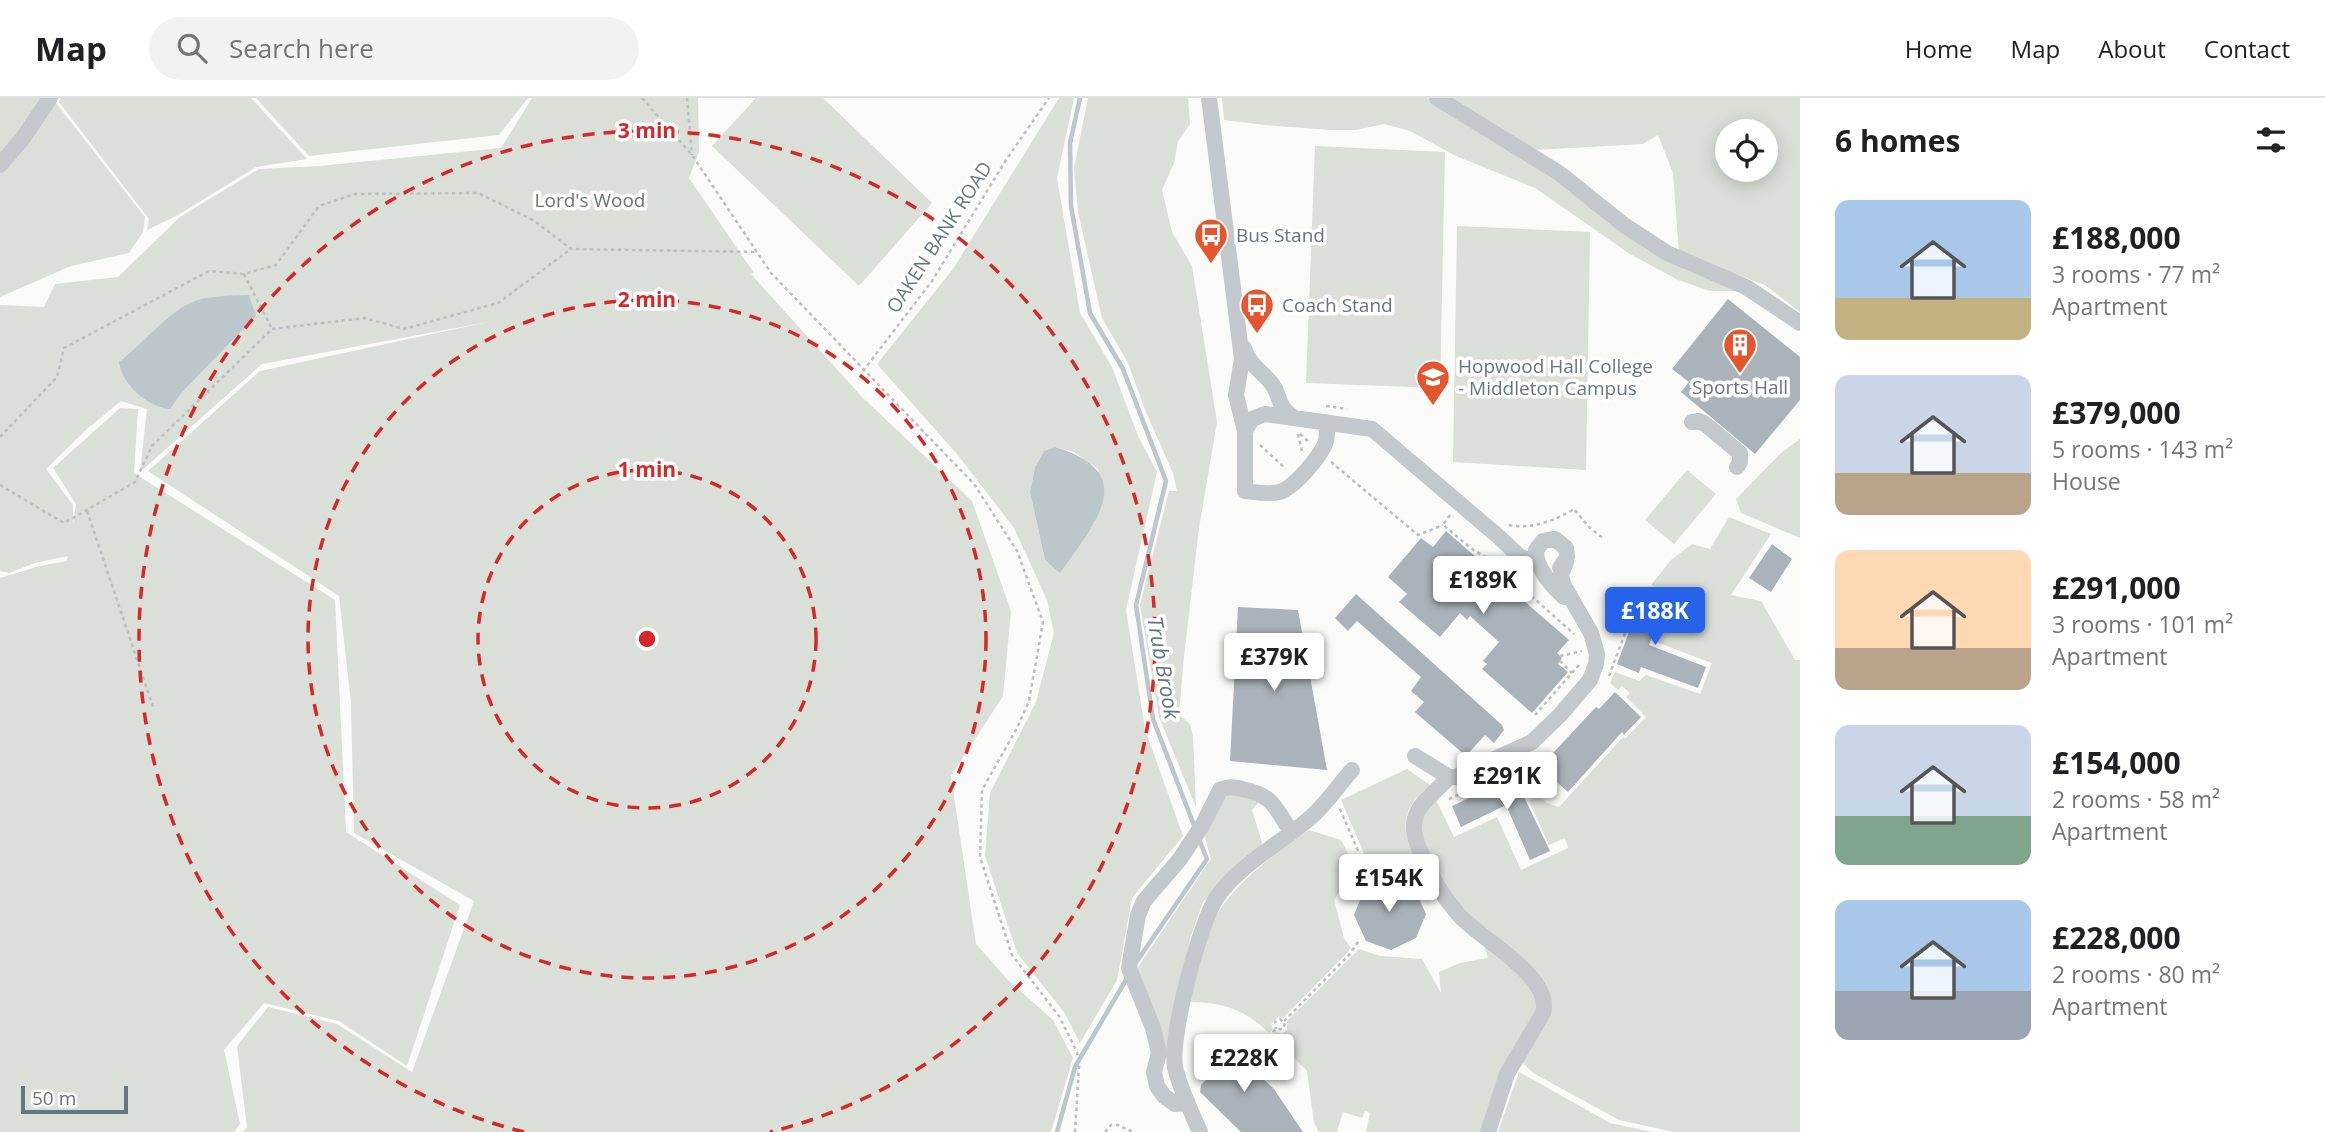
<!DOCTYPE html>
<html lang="en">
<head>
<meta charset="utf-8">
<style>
	:root { --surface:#fff; --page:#f2f2f2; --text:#202124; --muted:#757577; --line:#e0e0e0; --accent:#2563eb }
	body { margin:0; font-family:"Open Sans",sans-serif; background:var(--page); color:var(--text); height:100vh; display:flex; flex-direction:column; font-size:26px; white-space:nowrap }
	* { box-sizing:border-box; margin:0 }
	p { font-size:23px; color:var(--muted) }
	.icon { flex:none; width:38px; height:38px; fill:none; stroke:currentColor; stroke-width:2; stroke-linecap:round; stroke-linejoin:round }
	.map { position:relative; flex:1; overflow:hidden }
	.side { display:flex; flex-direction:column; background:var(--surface); width:525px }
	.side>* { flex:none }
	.tools { position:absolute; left:1715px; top:21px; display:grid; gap:14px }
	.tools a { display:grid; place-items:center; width:63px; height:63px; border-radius:50%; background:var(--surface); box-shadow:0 4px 18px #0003; font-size:35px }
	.scale { position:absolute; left:21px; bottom:18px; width:107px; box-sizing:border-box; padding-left:7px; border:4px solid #657683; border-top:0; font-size:19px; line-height:24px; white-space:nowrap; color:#657683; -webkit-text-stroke:5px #fff; paint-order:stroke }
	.price { position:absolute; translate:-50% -60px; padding:0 16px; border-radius:7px; background:#fff; color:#222; font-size:23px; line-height:46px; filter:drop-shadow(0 2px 4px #0008) }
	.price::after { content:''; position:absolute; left:50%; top:42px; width:21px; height:16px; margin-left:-10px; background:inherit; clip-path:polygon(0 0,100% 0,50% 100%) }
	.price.on { background:var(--accent); color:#fff }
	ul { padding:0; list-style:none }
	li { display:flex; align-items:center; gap:21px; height:175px; padding:0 35px }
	li span { display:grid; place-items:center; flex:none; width:196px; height:140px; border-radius:14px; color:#555 }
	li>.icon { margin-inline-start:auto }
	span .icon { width:84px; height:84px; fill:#fffc; stroke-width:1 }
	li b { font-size:30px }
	h2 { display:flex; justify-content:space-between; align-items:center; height:84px; padding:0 35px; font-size:30px }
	header { display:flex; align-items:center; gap:42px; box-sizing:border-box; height:98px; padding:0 35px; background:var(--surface); border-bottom:2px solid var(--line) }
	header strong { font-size:33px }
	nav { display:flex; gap:38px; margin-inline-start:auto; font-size:24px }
	.search { width:490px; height:63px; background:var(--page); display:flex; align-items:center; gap:18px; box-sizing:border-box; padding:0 24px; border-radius:38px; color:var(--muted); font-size:26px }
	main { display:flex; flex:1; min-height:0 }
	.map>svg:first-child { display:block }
</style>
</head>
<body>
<header>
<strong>Map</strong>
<div class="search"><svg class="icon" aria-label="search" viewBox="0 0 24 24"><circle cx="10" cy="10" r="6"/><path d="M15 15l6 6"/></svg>Search here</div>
<nav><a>Home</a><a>Map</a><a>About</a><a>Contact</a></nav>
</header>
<main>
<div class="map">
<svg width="1800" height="1034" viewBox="0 0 1800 1034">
	<rect width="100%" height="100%" fill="#fafaf8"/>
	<path fill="#dadfd7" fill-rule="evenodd" d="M0 0H52L145 119 143 134 129 155 71 168 0 199Z
		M61 0H251L307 61 256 69 178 117 147 132 149 121 59 4Z
		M256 0H528L499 37 309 58Z
		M532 0H698L699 54 689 80 754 175 751 176 862 299 972 403 1011 513 1003 598 951 678 976 846 1007 881 1053 922 1073 960 1051 1034H243L247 1029 237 948 268 909 337 926 412 974 474 803 354 735 351 605 339 498 148 373 260 273 488 224 262 266 140 374 147 311 121 303 87 331 46 371 73 407V426L76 406 53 370 120 310 138 311 134 375 335 502 346 734 460 807 407 968 339 923 264 905 224 952 240 1026 234 1034H0V480L40 468 67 463 68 458 35 465 9 475 0 473V207L44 209 55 186 118 179 180 119 259 71 319 68 501 50Z
		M756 0H823L932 105 859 188 712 48Z
		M1059 0H1074L1057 80 1080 215 1112 269 1138 338 1157 374 1126 512 1145 631 1183 738 1132 800 1117 882 1080 945 1064 914 1017 855 985 758 990 695 1036 604 1054 535 1047 502 1014 430 957 356 877 266 953 171ZM1055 349 1074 354 1098 371 1095 424 1060 474 1045 462 1030 394 1035 369 1044 353Z
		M1088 0H1188L1190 26 1178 43 1174 65 1162 92 1172 134 1192 168 1217 324 1199 430 1184 558 1179 617 1190 626 1193 638 1196 709 1159 619 1140 507 1169 393H1177L1173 375 1145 312 1128 265 1102 220 1078 114 1074 70Z
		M1222 0H1427L1741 193H1710L1678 182 1630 156 1535 90 1456 58 1410 33 1384 26 1356 32H1331L1265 27 1224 22Z
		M1449 0H1800V214L1765 187 1679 155 1673 75 1658 37 1643 46 1534 52ZM1727 33H1766V72H1727Z
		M1315 48 1445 54 1440 290 1306 285Z
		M1457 128 1590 134 1586 372 1453 364Z
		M1800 341V440L1741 415 1736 401 1781 355Z
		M1687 372 1716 396 1674 446 1645 422Z
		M1729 419 1771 436 1731 497 1761 503 1795 562H1800V1034H1674L1619 1022 1533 975 1513 955 1483 1034H1366L1370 1015 1365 1013 1362 1020 1343 1014 1337 1034H1319L1314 1025 1307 973 1272 938 1276 934 1282 936 1287 932V923L1359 851 1380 858 1422 861 1441 895 1439 874 1460 865 1488 860 1479 830 1461 813 1420 748 1418 722 1436 702 1454 739 1497 719 1521 772 1568 750 1565 740 1549 747 1529 703 1539 697 1547 705 1559 709 1623 639 1625 641 1646 619 1626 599 1630 595 1622 588 1618 592 1610 585 1615 574 1639 583 1646 577 1700 596 1712 565 1656 544 1671 503 1659 497 1661 491 1651 487 1671 462 1692 446 1710 451Z
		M1407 671 1430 687C1387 721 1410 748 1429 789L1404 780 1380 763 1369 767 1341 702Z
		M1227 696 1248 698 1260 703 1252 712 1263 748 1203 804 1191 838 1177 893 1167 955 1164 954 1134 875 1211 761 1203 733Z
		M1309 732 1341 742 1356 771 1334 802 1344 840 1351 850 1347 855 1283 920 1278 919 1271 926 1273 931 1269 935C1244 911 1223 904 1189 904 1196 880 1203 842 1214 821 1235 784 1275 756 1309 732Z
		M1519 974 1610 1025 1653 1034H1498Z"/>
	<path fill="#bbc7cb" d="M249 197 256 218 182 294 170 311C148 309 122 287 119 264 142 247 165 217 190 205 207 197 231 198 249 197Z
		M1055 349C1142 375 1094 426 1060 475L1045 462 1030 394 1035 369 1044 353Z"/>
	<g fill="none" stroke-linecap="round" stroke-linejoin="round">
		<path stroke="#bbc7cb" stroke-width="4.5" d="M1080 0 1070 45 1071 108 1090 215 1123 271 1166 383 1136 507 1153 621 1195 730
			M1135 866 1207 761 1199 741
			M1057 1034 1075 969 1127 880"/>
	</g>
	<path fill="#aab3b9" d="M1728 201 1800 259V302L1755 356 1681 294 1689 284 1672 271Z
		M1446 433 1476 459 1488 463 1495 473 1494 477 1569 542 1557 555 1562 560 1558 566 1568 574 1532 615 1482 571 1487 566 1483 563 1499 544 1470 518 1467 522 1460 515 1440 539 1399 504 1407 496 1388 479 1421 440 1433 449Z
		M1772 446 1792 461 1771 494 1749 480Z
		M1644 494 1666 503 1649 547 1706 569 1698 590 1641 569 1639 575 1617 566Z
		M1356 496 1502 627 1504 632 1494 645 1485 637 1466 658 1415 614 1424 604 1411 593 1421 579 1357 523 1348 533 1335 520Z
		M1238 509 1298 512 1327 672 1230 663Z
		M1615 594 1641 619 1624 637 1622 634 1568 694 1540 669 1596 609 1599 611Z
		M1523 675 1532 696 1524 699 1550 753 1530 762 1506 707 1461 729 1452 708Z
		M1377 777 1382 783 1387 782 1415 792 1426 816 1416 840 1391 852 1366 843 1354 817 1363 795 1368 790 1365 783Z
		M1227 946 1230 949 1233 946 1253 961 1250 964 1261 975 1259 977 1274 991 1303 1034H1241L1200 994 1201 987 1207 981 1198 972 1214 954 1217 957Z"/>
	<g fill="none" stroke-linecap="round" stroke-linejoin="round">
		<path stroke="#bbbfc2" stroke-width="2.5" stroke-dasharray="3.5 3.5" stroke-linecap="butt" d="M642 0 692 57 771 175 974 386 1017 453 1043 524 1029 603 1017 630 982 692 980 759 1012 857 1059 918 1077 954 1079 968 1075 1034
			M687 0 692 57
			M244 176 272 231
			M863 273 932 183 1006 62 1049 0
			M1326 308 1347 311
			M1298 336 1302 353
			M1300 336 1310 345
			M0 339 57 279 64 250 209 173 244 176 276 167 319 108 355 96 478 95 533 122 571 151 757 154
			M1260 347 1286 371
			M1331 364 1418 437 1443 427
			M0 387 64 425 135 384 152 348 272 231 365 220 404 231 498 205 571 151
			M87 413 153 609
			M1450 417 1443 427 1472 451 1491 462 1574 536
			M1509 427C1530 432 1557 422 1574 411L1589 429 1604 441
			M1560 558 1582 553
			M1560 563 1572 575
			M1609 578 1642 490
			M1535 617 1580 566
			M1449 701 1531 664 1537 659
			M1340 711 1368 776
			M1284 923 1349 857 1358 844
			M1258 949 1276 931H1283L1285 925 1280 921 1275 924 1276 931
			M1105 1034 1111 1027H1118L1133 1034"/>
		<path stroke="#c3c8cc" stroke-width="16" d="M1209 0 1242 261 1236 297 1245 333V393C1255 394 1268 397 1279 394 1293 391 1319 360 1325 346 1328 339 1327 332 1326 324
			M1437 0 1559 75 1624 127 1667 155 1746 189 1800 225
			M0 67 23 40 50 0
			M1244 250C1249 267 1262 273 1272 286 1282 300 1275 306 1294 320
			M1692 324 1699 323 1705 326 1740 355V364L1737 369
			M1245 333 1252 321 1265 316 1372 331 1499 439 1519 458 1540 468
			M1560 470 1567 459 1566 450 1555 441 1543 443 1536 452C1535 469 1552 488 1564 499
			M1415 658 1449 679H1455L1532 644 1560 617 1590 582 1596 566 1597 556 1591 535 1563 486 1561 477 1566 464
			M1449 679C1440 690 1422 702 1417 715 1410 729 1416 744 1422 757 1431 779 1443 799 1459 817 1480 841 1554 879 1543 915L1507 976 1488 1034
			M1188 1005 1175 1006 1164 998 1157 988 1154 974 1159 955 1153 930 1129 870 1138 817 1144 803 1180 761 1203 726 1220 692C1228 688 1234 689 1242 691 1273 697 1275 709 1291 734
			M1200 1034C1191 1013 1180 991 1175 969 1170 938 1199 826 1217 799 1240 766 1280 746 1310 720 1326 706 1338 688 1352 672"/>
	</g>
	<g fill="none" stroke="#d62828" stroke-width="3.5" stroke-dasharray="12 9">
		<circle cx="647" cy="541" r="169"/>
		<circle cx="647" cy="541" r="339"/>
		<path d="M524 1034A508 508 0 1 1 770 1034"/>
	</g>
	<defs>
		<g id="bus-pin" transform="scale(1.75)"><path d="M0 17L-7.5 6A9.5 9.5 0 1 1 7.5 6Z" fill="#e4572e" stroke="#fff"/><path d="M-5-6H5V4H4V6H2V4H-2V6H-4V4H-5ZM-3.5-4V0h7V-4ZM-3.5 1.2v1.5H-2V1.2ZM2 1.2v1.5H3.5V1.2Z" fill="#fff"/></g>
		<g id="building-pin" transform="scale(1.75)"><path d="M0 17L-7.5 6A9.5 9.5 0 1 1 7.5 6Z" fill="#e4572e" stroke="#fff"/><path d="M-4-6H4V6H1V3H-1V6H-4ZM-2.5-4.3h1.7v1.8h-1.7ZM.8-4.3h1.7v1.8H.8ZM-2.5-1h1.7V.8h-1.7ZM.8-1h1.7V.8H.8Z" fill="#fff"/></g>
		<g id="university-pin" transform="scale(1.75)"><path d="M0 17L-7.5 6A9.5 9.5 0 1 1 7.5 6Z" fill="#e4572e" stroke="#fff"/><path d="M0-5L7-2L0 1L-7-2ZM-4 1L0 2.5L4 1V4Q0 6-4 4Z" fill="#fff"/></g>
	</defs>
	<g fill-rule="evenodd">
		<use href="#bus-pin" x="1211" y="137"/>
		<use href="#bus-pin" x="1257" y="207"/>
		<use href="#building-pin" x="1740" y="247"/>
		<use href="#university-pin" x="1433" y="279"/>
	</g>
	<g text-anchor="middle" stroke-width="7" stroke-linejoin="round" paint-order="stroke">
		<g font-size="19" fill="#687a64" stroke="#fff">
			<text x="590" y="109">Lord's Wood</text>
		</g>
		<g font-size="19" fill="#657683" stroke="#fff" text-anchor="start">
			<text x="1236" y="144">Bus Stand</text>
			<text x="1282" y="214">Coach Stand</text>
			<text x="1458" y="275">Hopwood Hall College<tspan x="1458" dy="22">- Middleton Campus</tspan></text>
			<text x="1740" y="296" text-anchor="middle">Sports Hall</text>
		</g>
		<g font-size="19" fill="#657683" stroke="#fff">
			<text transform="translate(939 139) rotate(-57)" y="7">OAKEN BANK ROAD</text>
		</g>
		<g font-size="21" font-style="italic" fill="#60757c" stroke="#fff">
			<text transform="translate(1163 570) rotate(80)" y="7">Trub Brook</text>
		</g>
	</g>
	<circle cx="647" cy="541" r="10" fill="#d62828" stroke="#fff" stroke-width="3.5"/>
	<g font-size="21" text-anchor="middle" font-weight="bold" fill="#d62828" stroke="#fff" stroke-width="7" stroke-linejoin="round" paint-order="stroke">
		<text x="647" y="40">3 min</text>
		<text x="647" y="209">2 min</text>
		<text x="647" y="379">1 min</text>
	</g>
</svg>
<div class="tools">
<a><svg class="icon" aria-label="locate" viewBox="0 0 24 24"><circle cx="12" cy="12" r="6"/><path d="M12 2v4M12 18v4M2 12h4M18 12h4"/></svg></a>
</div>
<div class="scale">50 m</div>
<b class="price" style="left:1483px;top:518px">£189K</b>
<b class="price on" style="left:1655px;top:549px">£188K</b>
<b class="price" style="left:1274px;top:595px">£379K</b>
<b class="price" style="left:1507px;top:714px">£291K</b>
<b class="price" style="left:1389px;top:816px">£154K</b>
<b class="price" style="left:1244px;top:996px">£228K</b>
</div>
<section class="side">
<h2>6 homes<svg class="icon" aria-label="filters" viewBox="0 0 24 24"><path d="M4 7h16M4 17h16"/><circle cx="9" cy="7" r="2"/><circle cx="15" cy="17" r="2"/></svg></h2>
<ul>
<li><span style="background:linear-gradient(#a9c7e8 70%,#c2b280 0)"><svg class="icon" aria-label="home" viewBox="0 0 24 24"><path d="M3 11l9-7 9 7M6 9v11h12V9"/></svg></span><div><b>£188,000</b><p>3 rooms · 77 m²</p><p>Apartment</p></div></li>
<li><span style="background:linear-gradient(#c9d6e8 70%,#b9a48a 0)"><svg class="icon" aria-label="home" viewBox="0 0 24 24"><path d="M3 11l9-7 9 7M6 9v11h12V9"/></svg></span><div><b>£379,000</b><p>5 rooms · 143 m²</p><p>House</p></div></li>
<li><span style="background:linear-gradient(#ffd9b3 70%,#b9a48a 0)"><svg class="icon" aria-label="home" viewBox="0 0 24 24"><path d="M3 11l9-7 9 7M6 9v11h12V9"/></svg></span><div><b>£291,000</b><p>3 rooms · 101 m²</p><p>Apartment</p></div></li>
<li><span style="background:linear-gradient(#c9d6e8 65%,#7fa58c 0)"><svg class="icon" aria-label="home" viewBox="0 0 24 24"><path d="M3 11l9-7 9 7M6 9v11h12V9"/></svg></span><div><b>£154,000</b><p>2 rooms · 58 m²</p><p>Apartment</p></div></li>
<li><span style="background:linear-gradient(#a9c7e8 65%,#9aa5b1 0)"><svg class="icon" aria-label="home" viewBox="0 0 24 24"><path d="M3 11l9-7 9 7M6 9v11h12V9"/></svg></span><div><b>£228,000</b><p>2 rooms · 80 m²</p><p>Apartment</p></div></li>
</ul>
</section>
</main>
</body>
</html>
